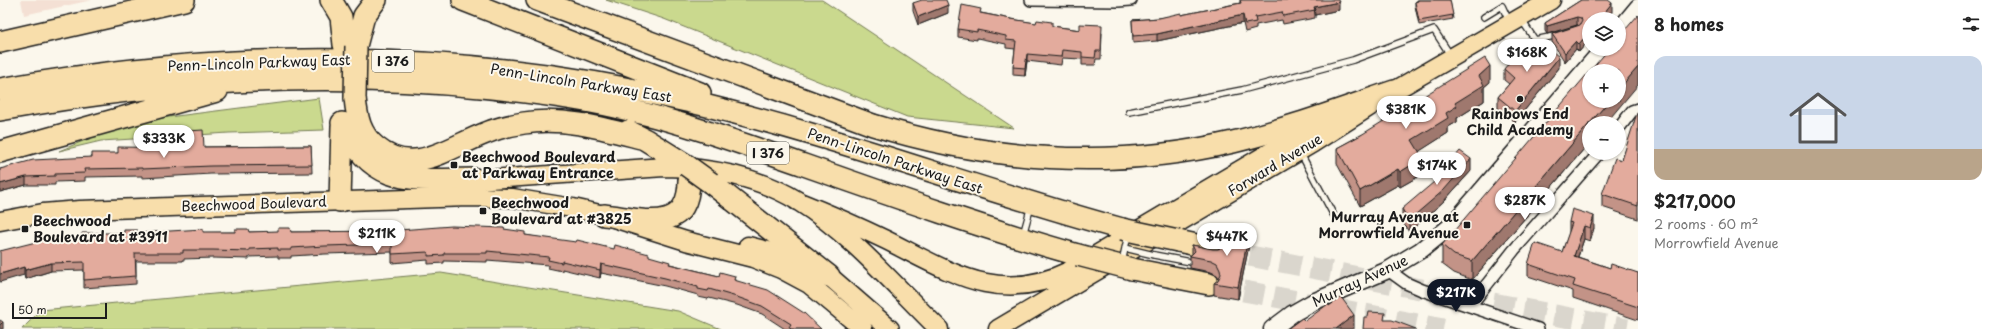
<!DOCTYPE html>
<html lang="en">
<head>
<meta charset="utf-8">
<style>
	:root { --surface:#fff; --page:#f6f6f6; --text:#222; --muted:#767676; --line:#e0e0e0; --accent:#111827 }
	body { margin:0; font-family:"Playpen Sans",sans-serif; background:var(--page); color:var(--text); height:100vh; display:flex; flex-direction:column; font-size:15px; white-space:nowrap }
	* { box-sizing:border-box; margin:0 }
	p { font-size:13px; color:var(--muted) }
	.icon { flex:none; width:22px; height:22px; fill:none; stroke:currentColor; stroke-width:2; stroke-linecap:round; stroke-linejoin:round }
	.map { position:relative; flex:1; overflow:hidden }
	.drawer { display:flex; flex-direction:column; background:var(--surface); width:360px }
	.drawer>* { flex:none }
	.buttons { position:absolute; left:1582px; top:12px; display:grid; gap:8px }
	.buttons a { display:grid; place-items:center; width:44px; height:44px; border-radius:50%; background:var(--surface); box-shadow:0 1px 3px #0004; font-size:20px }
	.scale { position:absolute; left:12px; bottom:10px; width:95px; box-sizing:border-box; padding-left:4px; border:2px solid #1c1c1c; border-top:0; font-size:11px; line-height:14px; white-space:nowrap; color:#1c1c1c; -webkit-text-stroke:3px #fbf7ec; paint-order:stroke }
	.price { position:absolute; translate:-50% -34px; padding:0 9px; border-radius:14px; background:#fff; color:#222; font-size:13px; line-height:26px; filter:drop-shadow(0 1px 2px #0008) }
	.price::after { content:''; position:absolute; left:50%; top:24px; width:12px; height:9px; margin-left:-6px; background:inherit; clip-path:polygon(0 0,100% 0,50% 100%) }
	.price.selected { background:var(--accent); color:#fff }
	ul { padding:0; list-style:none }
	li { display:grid; align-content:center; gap:8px; height:212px; padding:0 16px }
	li+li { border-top:1px solid var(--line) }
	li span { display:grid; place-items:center; height:124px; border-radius:12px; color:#555 }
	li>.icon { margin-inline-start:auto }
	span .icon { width:72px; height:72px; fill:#fffc; stroke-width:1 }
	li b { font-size:17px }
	h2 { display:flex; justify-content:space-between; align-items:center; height:48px; padding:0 16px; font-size:17px }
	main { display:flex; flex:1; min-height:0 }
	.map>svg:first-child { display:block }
</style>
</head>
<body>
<main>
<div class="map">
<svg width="1638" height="329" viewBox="0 0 1638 329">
	<rect width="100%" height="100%" fill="#fbf7ec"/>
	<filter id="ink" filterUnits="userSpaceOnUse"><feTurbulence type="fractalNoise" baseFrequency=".025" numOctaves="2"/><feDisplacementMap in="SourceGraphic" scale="8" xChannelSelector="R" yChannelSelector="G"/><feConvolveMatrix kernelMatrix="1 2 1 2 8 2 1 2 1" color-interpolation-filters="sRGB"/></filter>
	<g filter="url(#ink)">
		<path fill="#f4e0d4" d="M21 0H92L24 15Z"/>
		<path fill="#cad98e" stroke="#737a55" d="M606 0H822L1014 128 907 117 664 19Z
			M319 98 324 130 229 133 101 141 59 151 129 122Z
			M441 273 678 311 721 329H22L41 310Z"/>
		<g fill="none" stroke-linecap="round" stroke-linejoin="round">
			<path stroke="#dad6cd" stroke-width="21" stroke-dasharray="21 10" stroke-linecap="butt" d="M1219 250 1627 329
				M1213 285 1443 329"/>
			<g stroke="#1c1c1c" stroke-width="8">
				<path id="service" d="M1484 17 1502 6 1509 21
					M1521 19 1535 40 1559 35
					M1129 112 1242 90 1353 60 1434 30 1451 56
					M1301 154 1333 214
					M1023 235 1031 206
					M1154 255 1191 262"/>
			</g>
			<g stroke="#1c1c1c" stroke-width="14">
				<path id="minor" d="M1031 0 1118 1 1131 0
					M1619 128 1632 111 1638 109
					M1388 270 1406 283 1422 290 1538 329
					M1470 306 1514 250 1599 153"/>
			</g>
			<g stroke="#1c1c1c" stroke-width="19">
				<path id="secondary" d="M1619 30 1638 7
					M1272 329 1292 314 1313 302 1388 270 1421 250 1452 225 1603 49"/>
			</g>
			<g stroke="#1c1c1c" stroke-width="21">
				<path id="primary" d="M462 181 664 167C709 167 759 177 798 201 851 234 894 285 939 329
					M797 201C827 213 857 226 886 240 949 271 998 306 1069 271L1306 131 1324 123
					M0 221 43 213 80 210 469 197 512 198 573 208 604 215 686 241 753 258 781 269 809 284 863 329
					M748 246 787 256 829 276 890 329
					M998 329 1313 143 1394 91 1551 0"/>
			</g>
			<g stroke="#1c1c1c" stroke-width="24">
				<path id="motorway" d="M331 0 341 17 344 45
					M463 0 700 93
					M537 0 873 125C990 161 1112 170 1233 142 1288 129 1341 109 1394 91
					M0 42 184 0
					M356 46 364 16 376 0
					M0 89C233 48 460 48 691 102 837 136 978 190 1122 229
					M355 98C357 118 360 134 376 147 413 178 449 147 486 133 498 128 511 125 524 123 564 117 602 128 641 138
					M0 110C159 81 320 71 481 87 531 92 581 98 629 110 689 124 746 145 804 165 895 197 986 229 1078 255
					M342 123C373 189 413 179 475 179
					M628 131 646 140 686 165
					M0 152 217 91
					M711 183 829 276
					M340 201 342 126
					M604 215C641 219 689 236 689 180
					M1178 241 1215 249
					M1132 269 1209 284"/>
			</g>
			<use href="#service" stroke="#fbf7ec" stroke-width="5.5"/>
			<use href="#minor" stroke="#fbf7ec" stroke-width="11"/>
			<use href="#secondary" stroke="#fbf7ec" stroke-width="16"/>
			<use href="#primary" stroke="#f8deab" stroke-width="18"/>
			<use href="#motorway" stroke="#f8deab" stroke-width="21"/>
			<g stroke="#1c1c1c" stroke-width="8" stroke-linecap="butt">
				<path id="service-bridge" d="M1125 248 1154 255
					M1122 262 1128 235"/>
			</g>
			<g stroke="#1c1c1c" stroke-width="24" stroke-linecap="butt">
				<path id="motorway-bridge" d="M355 98 356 46
					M686 165 711 183
					M1122 229 1178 241
					M1078 255 1132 269"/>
			</g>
			<use href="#service-bridge" stroke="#fbf7ec" stroke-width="5.5"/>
			<use href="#motorway-bridge" stroke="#f8deab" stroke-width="21"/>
		</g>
		<path fill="#c39387" stroke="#1c1c1c" d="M1240 0 1339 10 1315 15V18L1283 24 1282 20 1256 25V29L1245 32 1243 23 1157 41 1133 43 1132 20 1159 18 1181 15 1240 3Z
			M1417 0H1450L1453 19 1419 25 1415 6V2L1417 1Z
			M1581 0 1612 12 1579 52 1576 49 1565 62 1552 42V34L1578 25H1577L1547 34 1545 31V23Z
			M913 3 948 13 918 25 913 11Z
			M981 13 1011 19 1052 26 1102 33 1101 59H1096L1095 65H1082V59L1062 58 1061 65 1027 61 1025 76 1013 75V67L1015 49 1006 48V44L977 38V40L958 37V29Z
			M1526 55 1559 68 1515 122 1498 108V97L1509 84 1504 80V69Z
			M1490 82 1484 87V101L1457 118V122L1448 127V133L1419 151 1423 174 1400 187 1398 185 1360 206 1337 164V148L1361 135Z
			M1638 113V219L1602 207V194L1622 160Z
			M1589 123V143L1472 280 1454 273 1442 264V245Z
			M311 146 312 173 211 174 142 178V176L85 177V181L55 182V185H26L0 192V169L92 157 118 153 204 147Z
			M1471 171 1444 201 1409 232 1402 221V209Z
			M1569 222 1594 228 1590 241 1584 239 1578 257 1610 268 1638 273V320L1573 298V291L1528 276V264L1562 252 1569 233Z
			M1223 228 1249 245 1238 299 1214 295V283L1218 280 1219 278 1217 275 1211 272 1190 268V256L1192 254V245L1213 249H1218L1224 246 1225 243 1223 240Z
			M504 229 525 235 649 257 670 264 735 280 821 329H785L762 314 737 305 709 298 708 299 698 297V295L665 286 601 273 600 278 562 269V271L548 268V265L487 260V262L444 261V263L428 264V260L392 263V252L325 254 291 256V258H278V256L249 257V259L213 258 183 259V261H136V284L84 288V270L51 271 25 279 24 275 0 251 82 239 137 233 249 232H325Z"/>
		<path fill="#9f786e" stroke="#1c1c1c" d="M1339 2V10L1315 15 1314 7Z
			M1612 3V12L1606 19H1599Z
			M948 5V13L918 25V17Z
			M1243 15V23L1157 41V34Z
			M1577 17V25L1547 34V26Z
			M1589 32V40L1579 52V44Z
			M1576 41V49L1565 62V53Z
			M1027 54V61L1025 76V68Z
			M1559 57V68L1515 122V111Z
			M1490 66V82L1484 87V101L1457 118V122L1448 127V133L1412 156V140L1446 113 1479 76Z
			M1638 67V85L1606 123H1590L1609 101H1619V89Z
			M1589 124V143L1472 280V261Z
			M1423 158V174L1400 187V172Z
			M1471 159V171L1444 201 1409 232V220Z
			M1398 169V185L1360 206V191Z
			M26 177V185L0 192V184Z
			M1594 216V228L1590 241V228Z
			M1584 226V239L1574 268V256Z
			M1249 233V245L1238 299V287Z
			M51 263V271L25 279V270Z
			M601 264V273L600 278V270Z
			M24 267V275L0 282V274Z
			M1354 315V329H1336Z
			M3 322V329H0V325Z"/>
		<path fill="#e3ab9d" stroke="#1c1c1c" d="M922 0H946L948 5 918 17 913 3Z
			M1240 0H1338L1339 2 1314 7 1315 10 1283 16 1282 12 1255 17 1256 22 1245 24 1243 15 1157 34 1133 36 1132 20 1159 18 1181 13V15L1241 3Z
			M1418 0H1450L1453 15 1419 21 1415 2 1418 1Z
			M1581 0H1608L1612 3 1599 19H1589V32L1579 44 1576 41 1565 53 1552 34 1580 25 1582 21 1581 18 1577 17 1547 26 1545 23Z
			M962 5 981 9 980 13 1011 19 1036 23 1037 20 1052 22V26L1080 30V24L1102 25 1101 51H1096L1095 58 1082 57V52L1062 50 1061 57 1027 54 1025 68 1013 67 1016 41 1006 40V36L977 30V32L958 29Z
			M1638 15V67L1619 89V71H1590L1609 49H1619V37Z
			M1539 40 1559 57 1515 111 1498 97 1514 78 1504 69 1520 49 1526 55Z
			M1485 58 1490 66 1479 76 1484 85 1455 103 1457 106 1446 113 1448 118 1412 140 1423 158 1400 172 1398 169 1360 191 1337 148 1361 135Z
			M1589 72V101H1609L1590 123H1589V124L1472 261 1454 255 1442 245Z
			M1637 113H1638V206L1602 194 1615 158 1622 160Z
			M203 130 204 147 311 146 312 165 211 166 142 169V168L84 169 85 173 55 174V176L26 177 0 184V169L33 160 92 157V153H118V147L188 148V131Z
			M1460 151 1471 159 1444 190 1409 220 1402 209 1434 182Z
			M1572 209 1594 216 1590 228 1584 226 1574 256 1610 268 1611 264 1638 273V307L1573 286 1575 280 1528 264 1535 243 1562 252 1572 223 1569 222Z
			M452 226 504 228V229L525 232V235L576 242 577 240 614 249 615 245 649 254V256L670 262 669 264 719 276 720 272 735 276 734 280 768 290 804 313 821 329H791L789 327 791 324 762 306 737 297 709 289 708 291 698 289V287L665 278 601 264 600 270 562 261V263L548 260 549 257 487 251V253H444V255L428 256V252L392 254V244L325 246 291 248V250H278V248L249 249V251L213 250H183V253H135L136 276 84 280V262L51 263 25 270 24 267 0 274V251L44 240 82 239V233H124V230H137V233L203 229V232H235V229H248L249 232 278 231V228H290L291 232 386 231Z
			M1223 228 1249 233 1238 287 1214 283 1218 280 1221 274 1220 269 1217 263 1211 260 1190 256 1195 251 1192 245 1213 249H1218L1224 246 1227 239 1226 233Z
			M1341 297 1354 315 1336 329H1287L1302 318 1305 321 1328 304 1329 306Z
			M1369 312 1385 313 1384 320H1392L1416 329H1363L1364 317H1368Z
			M0 320 3 322 0 325Z"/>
	</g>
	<g fill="#1c1c1c" stroke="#fbf7ec" stroke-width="1.5">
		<circle cx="1520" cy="99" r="4"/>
		<rect x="450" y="161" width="8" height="8" rx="2"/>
		<rect x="479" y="207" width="8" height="8" rx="2"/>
		<rect x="1463" y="221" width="8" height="8" rx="2"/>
		<rect x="21" y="225" width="8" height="8" rx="2"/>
	</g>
	<g text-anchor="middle" stroke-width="4" stroke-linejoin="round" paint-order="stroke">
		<g fill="#fbf7ec" stroke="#5f5e5a" stroke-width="1">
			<rect x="372" y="50" width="42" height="22" rx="3"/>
			<rect x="747" y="142" width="42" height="22" rx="3"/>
		</g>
		<g font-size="13" font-weight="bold" fill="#1c1c1c">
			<text x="393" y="66">I 376</text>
			<text x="768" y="158">I 376</text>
		</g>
		<g font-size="14" fill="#1c1c1c" stroke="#fbf7ec">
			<text transform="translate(259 63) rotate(-2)" y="5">Penn-Lincoln Parkway East</text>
			<text transform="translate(581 83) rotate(9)" y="5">Penn-Lincoln Parkway East</text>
			<text transform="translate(895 161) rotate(18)" y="5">Penn-Lincoln Parkway East</text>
			<text transform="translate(1275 165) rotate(-31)" y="5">Forward Avenue</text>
			<text transform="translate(254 204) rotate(-2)" y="5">Beechwood Boulevard</text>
			<text transform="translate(1360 281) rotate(-25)" y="5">Murray Avenue</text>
		</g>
		<g font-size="14" font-weight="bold" fill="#1c1c1c" stroke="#fbf7ec" text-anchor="start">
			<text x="1520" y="119" text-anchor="middle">Rainbows End<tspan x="1520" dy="16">Child Academy</tspan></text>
			<text x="462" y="162">Beechwood Boulevard<tspan x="462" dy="16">at Parkway Entrance</tspan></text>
			<text x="491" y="208">Beechwood<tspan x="491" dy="16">Boulevard at #3825</tspan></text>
			<text x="1459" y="222" text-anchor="end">Murray Avenue at<tspan x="1459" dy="16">Morrowfield Avenue</tspan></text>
			<text x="33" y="226">Beechwood<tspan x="33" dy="16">Boulevard at #3911</tspan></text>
		</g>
	</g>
</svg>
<div class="buttons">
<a><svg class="icon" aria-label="layers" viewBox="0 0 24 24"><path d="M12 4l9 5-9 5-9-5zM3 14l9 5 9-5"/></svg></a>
<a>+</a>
<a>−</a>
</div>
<div class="scale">50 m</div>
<b class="price" style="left:1527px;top:73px">$168K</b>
<b class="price" style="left:1406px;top:130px">$381K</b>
<b class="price" style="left:164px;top:159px">$333K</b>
<b class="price" style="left:1437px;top:186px">$174K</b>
<b class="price" style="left:1525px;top:221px">$287K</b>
<b class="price" style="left:377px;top:254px">$211K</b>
<b class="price" style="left:1227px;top:257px">$447K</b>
<b class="price selected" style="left:1456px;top:313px">$217K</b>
</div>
<section class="drawer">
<h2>8 homes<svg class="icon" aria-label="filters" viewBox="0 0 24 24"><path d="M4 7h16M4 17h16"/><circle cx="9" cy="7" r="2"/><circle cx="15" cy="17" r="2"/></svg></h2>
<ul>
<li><span style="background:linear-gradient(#c9d6e8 75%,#b9a48a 0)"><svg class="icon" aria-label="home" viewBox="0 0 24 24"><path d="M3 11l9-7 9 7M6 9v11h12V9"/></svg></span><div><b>$217,000</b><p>2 rooms · 60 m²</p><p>Morrowfield Avenue</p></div></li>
</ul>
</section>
</main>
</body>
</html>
